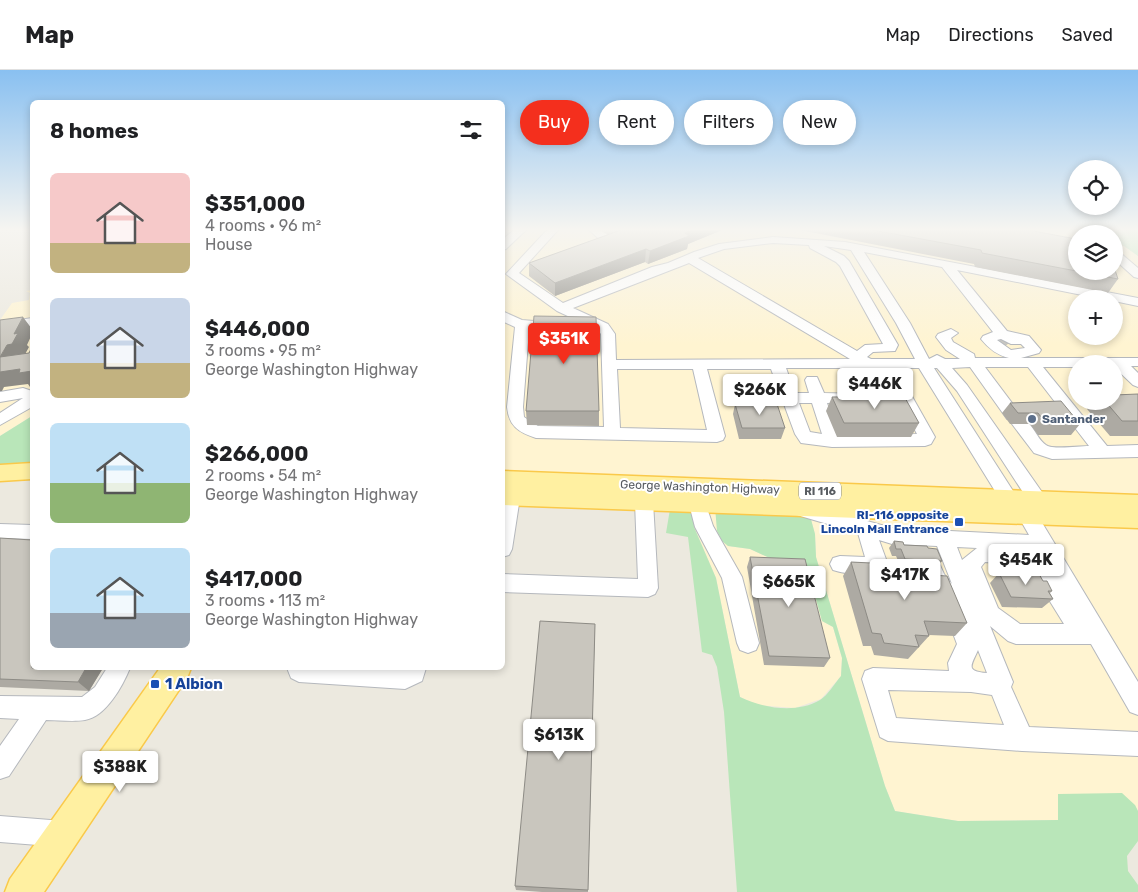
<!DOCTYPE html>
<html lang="en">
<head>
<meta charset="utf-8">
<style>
	:root { --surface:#fff; --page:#f2f2f2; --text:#202124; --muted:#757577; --line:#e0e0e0; --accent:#f42f1d }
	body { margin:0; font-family:Rubik,sans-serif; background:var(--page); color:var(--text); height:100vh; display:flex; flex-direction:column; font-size:19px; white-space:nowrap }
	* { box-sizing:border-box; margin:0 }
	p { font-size:16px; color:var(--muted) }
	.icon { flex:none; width:28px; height:28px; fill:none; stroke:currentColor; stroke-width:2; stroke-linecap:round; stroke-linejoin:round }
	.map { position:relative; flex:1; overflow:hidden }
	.drawer { position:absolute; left:30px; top:30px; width:475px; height:570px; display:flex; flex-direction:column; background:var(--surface); border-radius:8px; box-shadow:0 2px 8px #0003 }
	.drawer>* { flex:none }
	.banner { position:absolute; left:520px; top:30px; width:475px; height:45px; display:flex; gap:10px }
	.fabs { position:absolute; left:1068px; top:90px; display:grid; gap:10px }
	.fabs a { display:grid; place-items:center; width:55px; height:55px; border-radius:50%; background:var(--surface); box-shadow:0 2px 8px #0003; font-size:25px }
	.price { position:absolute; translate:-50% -42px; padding:0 11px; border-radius:5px; background:#fff; color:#222; font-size:16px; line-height:32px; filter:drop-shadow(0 1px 2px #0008) }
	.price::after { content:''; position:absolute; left:50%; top:30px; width:15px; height:11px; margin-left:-8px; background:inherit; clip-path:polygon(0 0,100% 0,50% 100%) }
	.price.on { background:var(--accent); color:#fff }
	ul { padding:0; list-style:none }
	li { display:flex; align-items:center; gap:15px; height:125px; padding:0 20px }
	li span { display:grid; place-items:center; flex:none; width:140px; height:100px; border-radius:8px; color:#555 }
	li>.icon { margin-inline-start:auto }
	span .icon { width:60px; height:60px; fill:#fffc; stroke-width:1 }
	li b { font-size:21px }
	h2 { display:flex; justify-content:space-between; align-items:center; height:60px; padding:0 20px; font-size:21px }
	.pill { padding:0 18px; border-radius:22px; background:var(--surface); box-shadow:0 2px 8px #0003; font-size:18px; line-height:45px }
	.pill.on { background:var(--accent); color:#fff }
	header { display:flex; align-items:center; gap:30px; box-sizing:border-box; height:70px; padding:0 25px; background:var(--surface); border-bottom:1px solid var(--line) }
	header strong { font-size:24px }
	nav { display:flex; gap:28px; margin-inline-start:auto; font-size:18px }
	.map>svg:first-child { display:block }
</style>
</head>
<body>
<header>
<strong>Map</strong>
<nav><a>Map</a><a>Directions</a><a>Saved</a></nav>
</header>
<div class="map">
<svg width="1138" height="822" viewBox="0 0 1138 822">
	<rect width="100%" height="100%" fill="#ece9df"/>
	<path fill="#fff4d1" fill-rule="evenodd" d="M521 160H1097L1101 164H1076V201H1114V171L1124 175 1138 186V436L503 412 502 178ZM1076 229H1114V266H1076ZM1076 294H1114V331H1076Z
		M32 220V346L0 366V250L12 233 29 230 30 223 26 221Z
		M693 436H713L728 476 750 479 776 491 806 494 822 551 833 557 842 588 841 606 821 629 795 638 757 635 740 627 716 508 694 457Z
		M809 442 1138 453V741L1135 735 1059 750 958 751 895 741 885 716 816 487 815 464Z"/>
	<path fill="#b9e6b9" d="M1097 160H1138V186L1124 176 1114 171V164H1101Z
		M32 346V403L0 404V366Z
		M693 436 694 457 716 508 740 627C763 638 796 644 820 630 828 625 835 613 841 606L842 588 833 557 822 551 806 494 776 491 750 479 728 476 722 471 717 461 715 437 809 442 815 464 816 487 885 716 895 741 958 751 1058 750V724L1122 723 1135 735 1138 741V771L1127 786 1128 801 1138 815V822H737L724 642 717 597 712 585 702 582 688 467 666 463 670 439Z"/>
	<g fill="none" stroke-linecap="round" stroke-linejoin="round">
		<path stroke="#c7c6c0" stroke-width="12" stroke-dasharray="12 6" stroke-linecap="butt" d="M1000 270 1004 274"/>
		<path stroke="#c7c6c0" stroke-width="16" stroke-dasharray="16 8" stroke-linecap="butt" d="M1003 273 1005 276"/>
		<g stroke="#b5b8bd" stroke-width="2">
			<path id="minor" d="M514 160H526L506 179 502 180V170Z
				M547 160H558L519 203 563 233 652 197 668 193 694 182 719 174 773 167 845 172 1138 228V236L1114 231V229H1102L957 200 1007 261 1029 266 1041 280 1039 283 1021 288H1138V296H1131L1138 303V317L1133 315 1114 297V294H1076V297H1043L1107 376 1138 375V387L1052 389 1034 383 1012 354 1014 350C1032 345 1034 367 1046 375 1053 380 1080 376 1089 376L1028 297H985L1021 345 1019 349 1013 350 1007 349 970 297 952 298 967 315 1044 425 1047 430 1038 446 1138 612V645L1130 642 1091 574H1016L1008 571 990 556 1013 612 1011 617 1029 657 1138 662V686L1022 681 888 671 880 667 862 609 865 601 873 598 949 601 948 593 957 574 940 529 930 516 921 497 924 491 931 489 938 491 944 504 952 514 937 476 892 474 879 470 887 492C879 508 848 505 833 500L830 494 833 488 840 486 865 487 858 463 797 445 794 440 797 435 803 433 892 458 1029 465 1021 451 1003 434 919 298H896L935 367 931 374 925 376 832 377 801 373 795 364 771 299H707L725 366 723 370 717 372 536 368C518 362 509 356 507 337L515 257 502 251V241L522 250 534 251 541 255 539 258 529 259 523 337 524 347 538 356 604 357 601 264 598 260 557 241 506 204ZM773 173 809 175 810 178 836 192 840 196 883 274 865 275 857 281 698 188 724 179ZM824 176 851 180 896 253 915 289H871L867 287 873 282 895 281 898 275 849 191 844 186ZM864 182 942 197 993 262 983 266 981 269C989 279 997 285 1009 288H975L974 284 953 272 951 268 958 263 951 259 938 264 936 267 946 280 960 289H945L937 285 929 289 910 253ZM689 193 850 289 616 290 615 264 608 254 573 238ZM1001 269 1011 274H1021L1025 278 1011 280 997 270ZM786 298H882L917 364 838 365 827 333 859 332 862 328 859 324 824 323 817 307H807L805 310 809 323H795ZM934 298H937L957 321 1028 430 1026 434 1015 424ZM617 299H693L707 360 620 358ZM799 333H812L822 364 810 362ZM957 477 977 478 962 490ZM985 492 1033 496 1046 525 1064 554H1020L998 538 981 497ZM978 580 987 603C965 601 971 596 978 580ZM888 620 971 622 992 625 1004 655 896 648Z
				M589 160C597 160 604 159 610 167L605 176H597L595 174 598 168Z
				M1081 160H1093L1095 164H1083Z
				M1114 179 1118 181 1138 198V208L1134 207 1114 189Z
				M32 248V256L0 263V253Z
				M23 318 32 321V337L0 355V343L23 328 0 332V322Z
				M511 420 517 422 520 427 512 479 509 485 502 487V426L505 422Z
				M644 425 650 427 653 432 658 518 655 524 648 527 502 522V504L638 509 635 432 638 427Z
				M698 427 704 429 713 456 742 507 759 573 756 580 748 583 740 580 737 573 722 508 695 457 689 434 692 429Z
				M0 454 32 455V469L0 468Z
				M107 598H130C123 615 106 647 85 650 73 652 58 650 46 650L9 706 0 709V676L19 649 0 648V626L82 627 95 617Z
				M287 598H426L422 611 405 619 299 612 291 608Z
				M0 746 63 751 72 755 76 764 72 773 63 777 0 772Z"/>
		</g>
		<g stroke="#fac94a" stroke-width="3">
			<path id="major" d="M32 393V409L0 411V395Z
				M502 401 1138 425V458L502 435Z
				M160 598H191L187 608 44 822H5L10 809Z"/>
		</g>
		<use href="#minor" fill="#fff" fill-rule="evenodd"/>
		<use href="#major" fill="#fff0a1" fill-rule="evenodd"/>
	</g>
	<path fill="#adaaa3" d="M600 160H722L688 174 687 179 648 194 645 192 555 226 529 206V193L608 165Z
		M800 160H1028L1118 209 1108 223 975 197 974 194Z
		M1138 324V366H1110L1087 339 1093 331H1114Z
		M832 327 919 353 911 367H837L826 341Z
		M764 332 785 358 781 369H739L733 344 735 334H763Z
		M1010 333 1080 354 1071 365H1038L1030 354H1010L1002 343Z
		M526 341H599V356L527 355Z
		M0 468 32 598H103L89 621 0 617Z
		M894 471 904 475 928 478 942 491 937 497 911 496 914 504 967 553 955 566 929 565V566L908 589 874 585 871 576H863L843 506 851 492 900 495 896 486H892L889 478Z
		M750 487 830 588 824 597 764 595 747 497Z
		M999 503 1043 511 1052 521 1050 523 1053 529 1042 538 1002 537 990 513Z
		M595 554 588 822H542L516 820 515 816Z"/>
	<path fill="#8d8b85" d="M692 160H722L688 174 687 179 648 194 650 181Z
		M646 179 645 192 555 226V213Z
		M23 247 32 259V264L27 275 29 277 23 288 20 299 32 301V316L30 317 28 314 4 317 2 321H0V287Z
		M86 598H103L89 621 78 612Z"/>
	<path fill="#c9c6be" stroke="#8d8b85" d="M621 160H692L685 163 689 166 650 181 646 179 555 213 529 193Z
		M873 160H1028L1076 169V201H1114V197L1118 209 982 183 981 180Z
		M534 246 596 247 599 341H526Z
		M23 247 14 264 18 263 12 274 7 275 0 287 29 283 32 277V301L19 303 20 299 0 302V250Z
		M1138 324V351H1122L1105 331H1114V325Z
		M904 326 919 353H844L832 327Z
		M776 331 785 358H742L735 334H764V332Z
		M1061 331 1080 354H1046L1038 343H1018L1010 333Z
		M0 468 32 470V598H86L78 612 0 609Z
		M894 471 903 472 904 475 927 476 928 478 937 479 942 491 905 489 901 479H896Z
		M750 487 805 489 830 588 769 586Z
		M851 492 911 495 914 504 947 506 967 553 924 551 929 566 915 565 919 577 884 573 881 564 872 563Z
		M999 503 1039 504 1043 511H1047L1052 521H1048L1053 529 1011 527Z
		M540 551 595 554 588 820 515 816Z"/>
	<linearGradient id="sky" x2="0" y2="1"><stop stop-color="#89c0f1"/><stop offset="0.58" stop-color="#f6f5f1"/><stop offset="1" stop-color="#f6f5f1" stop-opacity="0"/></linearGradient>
	<rect width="1138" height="275" fill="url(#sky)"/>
	<circle fill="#5c6f8a" stroke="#fff" stroke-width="2" cx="1032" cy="349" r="5"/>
	<g fill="#1a4fb4" stroke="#fff" stroke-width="2">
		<rect x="954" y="447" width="10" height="10" rx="2.5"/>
		<rect x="150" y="609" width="10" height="10" rx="2.5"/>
	</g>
	<g text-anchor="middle" stroke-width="4" stroke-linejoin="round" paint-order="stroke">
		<rect fill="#fff" stroke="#8a8d90" stroke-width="1" x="799" y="412.5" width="42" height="17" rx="4"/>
		<g font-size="11" font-weight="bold" fill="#585c61">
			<text x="820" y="425">RI 116</text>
		</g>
		<g font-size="12" font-weight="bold" fill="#4e5e75" stroke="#fff" text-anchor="start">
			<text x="1042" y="353">Santander</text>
		</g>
		<g font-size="12" fill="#585c61" stroke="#fff">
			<text transform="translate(700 417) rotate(2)" y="4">George Washington Highway</text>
		</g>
		<g font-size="12" font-weight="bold" fill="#164399" stroke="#fff" text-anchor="end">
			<text x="949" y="449">RI-116 opposite<tspan x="949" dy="14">Lincoln Mall Entrance</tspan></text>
		</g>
		<g font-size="15" font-weight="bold" fill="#164399" stroke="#fff" text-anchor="start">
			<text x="165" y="619">1 Albion</text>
		</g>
	</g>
</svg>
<div class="fabs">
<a><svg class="icon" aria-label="locate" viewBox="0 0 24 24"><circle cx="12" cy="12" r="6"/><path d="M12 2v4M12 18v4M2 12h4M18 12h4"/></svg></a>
<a><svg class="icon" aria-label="layers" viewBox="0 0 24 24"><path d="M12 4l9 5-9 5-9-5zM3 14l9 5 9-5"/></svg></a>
<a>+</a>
<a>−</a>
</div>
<b class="price on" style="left:564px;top:295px">$351K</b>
<b class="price" style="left:875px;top:340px">$446K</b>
<b class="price" style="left:760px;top:346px">$266K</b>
<b class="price" style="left:1026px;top:516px">$454K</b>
<b class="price" style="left:905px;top:531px">$417K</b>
<b class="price" style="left:789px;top:538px">$665K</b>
<b class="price" style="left:559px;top:691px">$613K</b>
<b class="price" style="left:120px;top:723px">$388K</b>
<div class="banner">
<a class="pill on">Buy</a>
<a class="pill">Rent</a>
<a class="pill">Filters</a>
<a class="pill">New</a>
</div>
<section class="drawer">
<h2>8 homes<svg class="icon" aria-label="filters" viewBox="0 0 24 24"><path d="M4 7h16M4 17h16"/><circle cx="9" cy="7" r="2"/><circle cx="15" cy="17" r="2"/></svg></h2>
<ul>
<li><span style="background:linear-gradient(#f6c9c9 70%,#c2b280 0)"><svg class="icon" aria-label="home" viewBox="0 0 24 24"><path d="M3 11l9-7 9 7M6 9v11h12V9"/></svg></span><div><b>$351,000</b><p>4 rooms · 96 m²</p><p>House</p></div></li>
<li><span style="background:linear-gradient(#c9d6e8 65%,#c2b280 0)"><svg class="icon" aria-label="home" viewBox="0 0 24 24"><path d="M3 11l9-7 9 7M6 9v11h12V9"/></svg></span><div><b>$446,000</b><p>3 rooms · 95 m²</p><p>George Washington Highway</p></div></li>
<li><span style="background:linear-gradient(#bfe0f5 60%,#8fb573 0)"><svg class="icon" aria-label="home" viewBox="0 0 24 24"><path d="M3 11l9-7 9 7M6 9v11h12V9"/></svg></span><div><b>$266,000</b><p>2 rooms · 54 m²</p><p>George Washington Highway</p></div></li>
<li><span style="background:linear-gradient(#bfe0f5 65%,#9aa5b1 0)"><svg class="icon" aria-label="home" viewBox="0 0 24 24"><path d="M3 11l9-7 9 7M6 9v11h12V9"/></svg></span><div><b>$417,000</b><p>3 rooms · 113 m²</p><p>George Washington Highway</p></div></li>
</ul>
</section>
</div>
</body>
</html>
